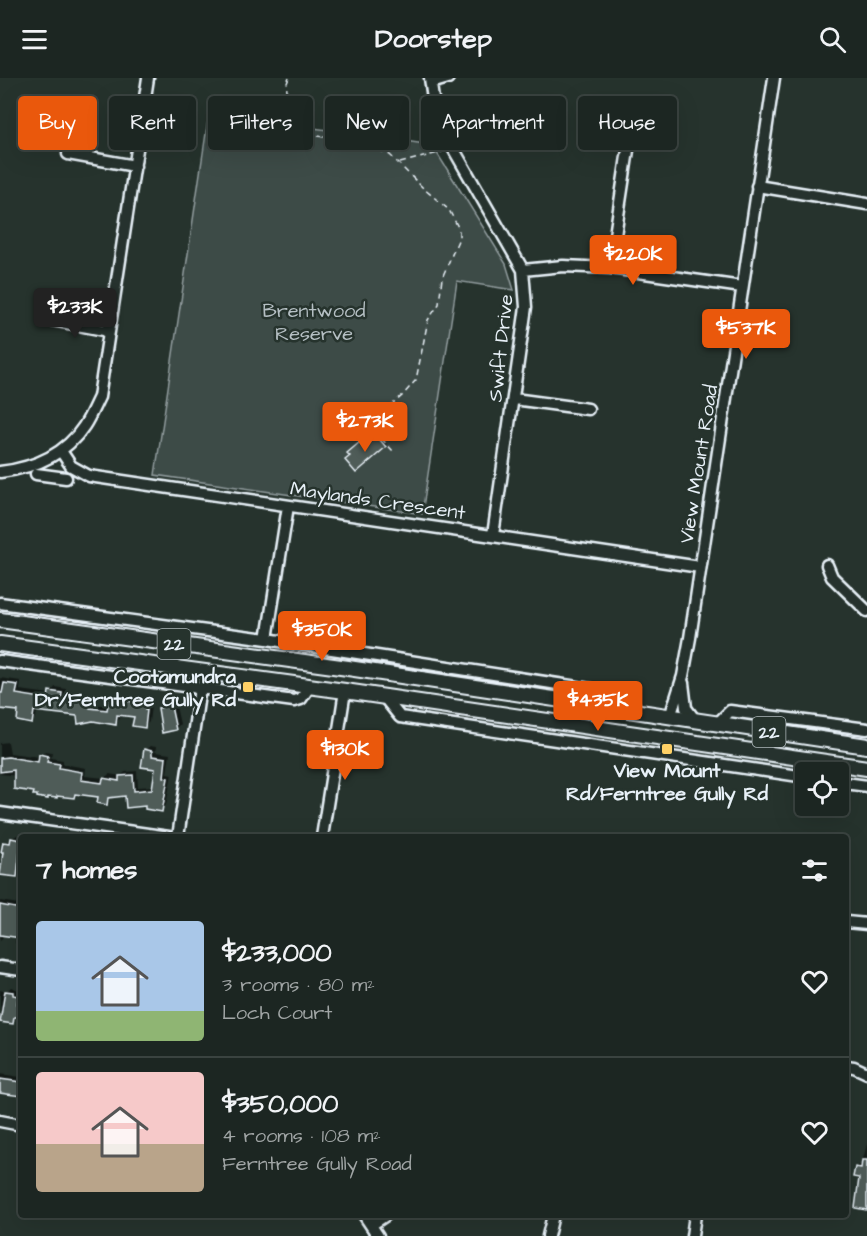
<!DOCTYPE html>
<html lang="en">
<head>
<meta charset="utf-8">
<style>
	:root { --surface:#1c2622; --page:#252e2a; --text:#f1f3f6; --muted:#a0a5a5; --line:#3a4340; --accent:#ea580c }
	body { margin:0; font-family:"Architects Daughter",sans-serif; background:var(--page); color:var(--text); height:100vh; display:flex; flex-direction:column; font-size:22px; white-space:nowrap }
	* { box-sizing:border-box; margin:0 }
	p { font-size:20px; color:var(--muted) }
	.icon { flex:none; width:33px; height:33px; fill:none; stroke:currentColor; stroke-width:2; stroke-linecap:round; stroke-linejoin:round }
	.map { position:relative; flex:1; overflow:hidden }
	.side { position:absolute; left:18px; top:756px; width:831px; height:384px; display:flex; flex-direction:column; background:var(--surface); border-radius:6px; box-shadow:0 6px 24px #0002,0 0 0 2px var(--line) }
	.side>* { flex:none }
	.top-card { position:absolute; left:18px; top:18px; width:831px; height:54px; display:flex; gap:12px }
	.buttons { position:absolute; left:795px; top:684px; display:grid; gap:12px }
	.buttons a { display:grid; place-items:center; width:54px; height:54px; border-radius:6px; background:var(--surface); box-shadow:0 6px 24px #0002,0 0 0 2px var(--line); font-size:30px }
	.price { position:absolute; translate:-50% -51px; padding:0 14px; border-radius:6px; background:var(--accent); color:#fff; font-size:20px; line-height:39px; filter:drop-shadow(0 2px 3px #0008) }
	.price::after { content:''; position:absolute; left:50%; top:36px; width:18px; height:14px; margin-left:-9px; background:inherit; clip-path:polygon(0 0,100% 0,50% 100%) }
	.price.current { background:#222; color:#fff }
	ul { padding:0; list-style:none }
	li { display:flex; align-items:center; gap:18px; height:150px; padding:0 18px }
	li+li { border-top:2px solid var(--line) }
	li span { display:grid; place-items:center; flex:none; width:168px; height:120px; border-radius:6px; color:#555 }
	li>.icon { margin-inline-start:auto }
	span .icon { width:72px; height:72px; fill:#fffc; stroke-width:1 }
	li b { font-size:26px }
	h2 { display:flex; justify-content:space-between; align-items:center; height:72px; padding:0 18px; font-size:26px }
	.pill { padding:0 21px; border-radius:6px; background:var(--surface); box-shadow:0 6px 24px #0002,0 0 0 2px var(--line); font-size:21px; line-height:54px }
	.pill.current { background:var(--accent); color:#fff }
	header { display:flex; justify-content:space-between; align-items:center; height:78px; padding:0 18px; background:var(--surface); font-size:27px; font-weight:700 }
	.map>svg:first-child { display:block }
</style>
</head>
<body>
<header><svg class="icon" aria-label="menu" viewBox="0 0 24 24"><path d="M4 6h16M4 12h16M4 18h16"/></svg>Doorstep<svg class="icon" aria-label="search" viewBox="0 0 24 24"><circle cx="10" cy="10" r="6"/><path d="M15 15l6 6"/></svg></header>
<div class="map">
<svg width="867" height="1158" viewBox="0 0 867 1158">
	<rect width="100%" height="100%" fill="#26332d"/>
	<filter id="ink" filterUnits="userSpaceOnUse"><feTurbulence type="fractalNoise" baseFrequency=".0167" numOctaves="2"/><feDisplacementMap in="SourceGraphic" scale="12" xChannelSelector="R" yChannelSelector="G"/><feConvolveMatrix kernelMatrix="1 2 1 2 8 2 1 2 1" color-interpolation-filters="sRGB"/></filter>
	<g filter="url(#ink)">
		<path fill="#3e4b47" stroke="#939ea0" stroke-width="1.5" d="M209 35 432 67 506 186 514 212 457 203 422 436 155 397Z"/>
		<path fill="#0007" d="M377 355 387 366 356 393 352 378 349 375 369 357 372 360Z
			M0 600 21 603 20 612 50 616 55 609 66 611 65 619 92 615 94 626 110 628 111 621 115 617 150 621 149 629 151 628 149 644 144 649 135 638 121 636 120 641 115 645 78 637 37 631 36 639 32 644 20 632 0 629Z
			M175 624 180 646 175 651 160 631 164 626Z
			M8 664 10 675 40 679 45 673 52 674 51 680 63 682V686L86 690 85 698 105 700 109 696 121 698 125 694 137 693 138 709 154 708 157 690 145 672 150 668 156 669 155 674 170 676 167 695 172 696 166 727 161 732 126 716 112 718 107 725 100 718 78 715 73 719 58 717 57 718 35 712 17 698 0 696V665Z
			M17 757 28 759H21V793L16 797 6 765Z
			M21 822V866L15 865 16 858 1 856 3 860 0 863V823L19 826Z
			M11 909 21 913V938H17L13 945 0 943V912L6 914Z
			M0 996 21 999V1020L3 1013 0 1016Z
			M867 1066V1130L861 1099 856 1090 862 1085Z"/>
		<path fill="#505c59" stroke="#e8f1f8" stroke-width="1.5" d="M375 356 386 369 356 395 345 382 350 378 347 375 367 358 370 361Z
			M4 605 18 607 16 616 48 621 49 613 62 615 61 622 88 619 90 630 107 632 109 621 146 625 145 632H147L145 650 132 648 134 639 117 637 116 647 93 643 78 646 77 638 34 633 32 646 17 643 18 633 0 631V615H2Z
			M171 628 176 652 162 655 158 630Z
			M144 671 152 673V678L166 680 164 699 168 700 162 734 145 731V728L126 730 125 718 108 720 107 727 97 725 98 719 75 716 74 720 57 718V720L48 719V721L37 719V717H33L34 714 14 711V692L0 694V680L8 679 38 684 39 676 48 678 47 684 60 686 59 690 82 694 81 702 102 705 103 700 119 703V698L133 697 134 713 152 711 155 691 141 689Z
			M11 760 21 762 17 799 0 797 3 774H1L3 764 10 765Z
			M0 827 21 831V860L0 857Z
			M5 913 13 914V917L18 918 17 926 20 927 18 939H14L13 946 0 944Z
			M0 1001 21 1004V1018L0 1015Z
			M862 1082H867V1132L855 1130 859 1100 853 1099 855 1089 861 1090Z"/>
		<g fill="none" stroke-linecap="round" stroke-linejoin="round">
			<g stroke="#e8f1f8" stroke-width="15">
				<path id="minor" d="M430 0 433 21 438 44 523 192 526 229 493 457
					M431 5 448 0
					M68 76 135 88
					M757 108 867 126
					M610 190 630 59
					M523 192 563 188 610 190 742 209
					M46 241 109 253
					M514 321 588 331
					M61 373 71 388 89 398 700 489
					M0 394C33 390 65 377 84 348 90 339 94 329 99 319L148 0
					M36 396 66 400
					M827 487 832 499 867 533
					M0 525 267 561 629 617 637 634
					M267 561 288 428
					M0 583 294 623 301 621 310 608
					M683 605 686 630 695 642
					M384 619 400 639 806 699
					M670 639 683 598 690 560 774 0
					M717 646 730 633 867 651
					M838 704 867 708
					M0 735 169 759
					M178 759 200 610
					M322 759 345 613
					M846 844 867 846
					M0 889 21 892
					M846 988 854 989 867 995
					M0 1043 21 1047
					M364 1137 378 1158
					M371 1147 386 1137
					M548 1158 553 1137
					M692 1158 695 1137"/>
			</g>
			<g stroke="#e8f1f8" stroke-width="18">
				<path id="major" d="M0 542 348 590 867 668
					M0 566 345 613 867 690"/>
			</g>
			<path stroke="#e8f1f8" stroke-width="1.5" stroke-dasharray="6 4.5" stroke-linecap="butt" d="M289 0 287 5 286 47 288 53 365 66 390 77 423 110 449 132 459 151V160L442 200 439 226 428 242 416 302 403 317 369 347 393 373
				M400 85 442 74"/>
			<use href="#minor" stroke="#26332d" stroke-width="10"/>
			<use href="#major" stroke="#26332d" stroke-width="14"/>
		</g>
	</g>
	<g fill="#ffd166" stroke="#26332d" stroke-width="2">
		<rect x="242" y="603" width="12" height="12" rx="3"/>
		<rect x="661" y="665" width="12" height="12" rx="3"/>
	</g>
	<g text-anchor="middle" stroke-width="5" stroke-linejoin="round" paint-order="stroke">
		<g fill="#26332d" stroke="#aeb8bb" stroke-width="1.5">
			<rect x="157.5" y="551" width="33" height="30" rx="4.5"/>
			<rect x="752.5" y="639" width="33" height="30" rx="4.5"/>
		</g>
		<g font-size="18" font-weight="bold" fill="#e8f1f8">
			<text x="174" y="572">22</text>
			<text x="769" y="660">22</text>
		</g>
		<g font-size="20" fill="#b5bfc3" stroke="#26332d">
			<text x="314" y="239">Brentwood<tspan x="314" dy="23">Reserve</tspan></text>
		</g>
		<g font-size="20" fill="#e8f1f8" stroke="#26332d">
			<text transform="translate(500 270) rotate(-84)" y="7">Swift Drive</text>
			<text transform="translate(698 386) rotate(-81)" y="7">View Mount Road</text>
			<text transform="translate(378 422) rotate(8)" y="7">Maylands Crescent</text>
		</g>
		<g font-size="20" font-weight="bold" fill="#e8f1f8" stroke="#26332d" text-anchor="end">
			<text x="236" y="605">Cootamundra<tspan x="236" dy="23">Dr/Ferntree Gully Rd</tspan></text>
			<text x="667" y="699" text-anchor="middle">View Mount<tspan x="667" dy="23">Rd/Ferntree Gully Rd</tspan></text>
		</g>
	</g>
</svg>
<div class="buttons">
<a><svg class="icon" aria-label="locate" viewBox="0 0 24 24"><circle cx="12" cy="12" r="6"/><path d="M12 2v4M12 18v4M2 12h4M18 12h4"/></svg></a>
</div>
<b class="price" style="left:633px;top:208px">$220K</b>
<b class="price current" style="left:75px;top:261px">$233K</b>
<b class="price" style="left:746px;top:282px">$537K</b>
<b class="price" style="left:365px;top:375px">$273K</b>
<b class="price" style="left:322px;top:584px">$350K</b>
<b class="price" style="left:598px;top:654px">$435K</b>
<b class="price" style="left:345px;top:703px">$130K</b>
<div class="top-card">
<a class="pill current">Buy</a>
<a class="pill">Rent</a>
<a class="pill">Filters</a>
<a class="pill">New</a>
<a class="pill">Apartment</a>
<a class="pill">House</a>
</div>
<section class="side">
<h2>7 homes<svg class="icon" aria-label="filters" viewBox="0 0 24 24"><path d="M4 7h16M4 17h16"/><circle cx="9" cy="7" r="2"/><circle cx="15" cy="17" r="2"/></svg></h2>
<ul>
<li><span style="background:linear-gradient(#a9c7e8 75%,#8fb573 0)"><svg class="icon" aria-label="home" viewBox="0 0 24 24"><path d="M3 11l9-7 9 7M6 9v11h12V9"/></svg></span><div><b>$233,000</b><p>3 rooms · 80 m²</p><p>Loch Court</p></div><svg class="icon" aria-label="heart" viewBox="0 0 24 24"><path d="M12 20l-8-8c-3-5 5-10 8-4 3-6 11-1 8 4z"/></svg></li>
<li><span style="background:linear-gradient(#f6c9c9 60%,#b9a48a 0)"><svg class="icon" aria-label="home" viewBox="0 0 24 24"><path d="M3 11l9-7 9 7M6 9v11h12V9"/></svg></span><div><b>$350,000</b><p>4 rooms · 108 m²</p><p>Ferntree Gully Road</p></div><svg class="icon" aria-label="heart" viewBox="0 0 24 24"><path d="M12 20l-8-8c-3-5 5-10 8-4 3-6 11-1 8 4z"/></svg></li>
</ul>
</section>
</div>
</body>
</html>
